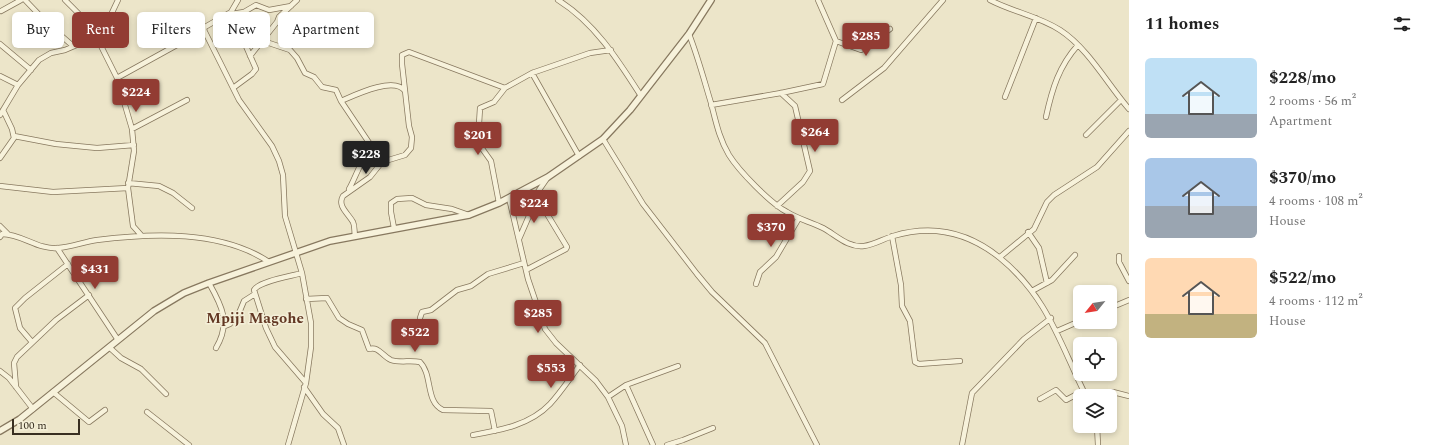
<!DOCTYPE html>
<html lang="en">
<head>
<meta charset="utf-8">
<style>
	:root { --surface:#fff; --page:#f6f6f6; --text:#222; --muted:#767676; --accent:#923c33 }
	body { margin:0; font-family:Spectral,serif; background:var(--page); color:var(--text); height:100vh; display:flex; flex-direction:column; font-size:15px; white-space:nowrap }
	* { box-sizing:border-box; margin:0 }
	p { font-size:13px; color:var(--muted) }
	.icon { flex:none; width:22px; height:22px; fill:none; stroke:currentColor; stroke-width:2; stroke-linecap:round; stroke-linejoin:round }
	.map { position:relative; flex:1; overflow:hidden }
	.side { display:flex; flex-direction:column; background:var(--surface); width:300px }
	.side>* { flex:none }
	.top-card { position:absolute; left:12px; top:12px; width:380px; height:36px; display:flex; gap:8px }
	.needle { width:26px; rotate:240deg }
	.tools { position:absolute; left:1073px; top:285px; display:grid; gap:8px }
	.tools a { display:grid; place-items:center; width:44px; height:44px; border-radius:6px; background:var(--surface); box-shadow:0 2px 6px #0003; font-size:20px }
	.scale { position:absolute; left:12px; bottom:10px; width:68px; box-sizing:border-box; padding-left:4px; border:2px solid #382f21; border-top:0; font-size:11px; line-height:14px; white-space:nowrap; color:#382f21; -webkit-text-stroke:3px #f4efd8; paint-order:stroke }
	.price { position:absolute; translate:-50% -34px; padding:0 9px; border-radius:4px; background:var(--accent); color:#fff; font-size:13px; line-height:26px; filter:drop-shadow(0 1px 2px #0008) }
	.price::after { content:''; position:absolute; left:50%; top:24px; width:12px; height:9px; margin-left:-6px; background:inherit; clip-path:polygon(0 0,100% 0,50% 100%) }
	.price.current { background:#222; color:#fff }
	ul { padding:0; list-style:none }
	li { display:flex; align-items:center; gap:12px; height:100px; padding:0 16px }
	li span { display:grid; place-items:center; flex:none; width:112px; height:80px; border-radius:6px; color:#555 }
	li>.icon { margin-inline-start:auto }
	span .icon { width:48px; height:48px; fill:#fffc; stroke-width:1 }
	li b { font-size:17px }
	h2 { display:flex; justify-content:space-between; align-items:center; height:48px; padding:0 16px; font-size:17px }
	.tag { padding:0 14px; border-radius:6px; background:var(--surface); box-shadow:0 2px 6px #0003; font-size:14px; line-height:36px }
	.tag.current { background:var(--accent); color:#fff }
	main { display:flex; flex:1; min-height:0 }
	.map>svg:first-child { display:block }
</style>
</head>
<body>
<main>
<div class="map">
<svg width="1129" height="445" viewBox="0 0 1129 445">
	<rect width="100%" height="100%" fill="#ece5c9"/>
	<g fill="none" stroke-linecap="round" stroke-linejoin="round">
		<g stroke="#87785f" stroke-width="6">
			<path id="minor" d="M25 0 50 26 73 46
				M65 0 78 13 96 40
				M118 0 100 38V44L117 78 132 129 134 151 128 188 133 226 141 235
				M238 0 231 12 205 27 204 30 239 100 272 146 279 161 283 175 285 216 302 273 311 323V347L306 383 288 445
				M558 0C595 23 618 60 641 96
				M990 0C1013 12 1038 16 1060 30 1088 48 1108 85 1129 109
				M1 11 21 0
				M231 12 256 69 252 74 233 88
				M231 14 244 12 256 5 269 10 291 6
				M689 34C698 57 704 80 711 103 716 122 719 138 729 155 739 171 770 203 787 212 798 219 811 222 823 228 836 235 848 248 864 246 874 245 883 239 893 236 933 224 968 232 1000 258 1048 297 1060 344 1086 396
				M263 41 290 50 297 58 305 73 314 77 322 87 336 90 341 101 382 162
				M836 41 861 50 890 29
				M0 44 31 70
				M250 56 277 22 279 17 297 0
				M532 73 579 156
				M0 76 18 85
				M117 78 204 30
				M1005 97 1036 18
				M842 100 884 68 943 0
				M341 101C355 95 394 76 405 91
				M711 105 781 93 823 84 836 41 818 0
				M0 115 18 85 39 60 51 53 65 50 93 38
				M1046 117C1052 89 1059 66 1078 45
				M132 129 187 100
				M1086 135 1121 100
				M14 136 56 144 97 148 134 145
				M603 139 643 204 697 274 712 292 765 343 817 445
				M0 158 14 138 12 129 3 110
				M128 183 159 186 173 193 192 208
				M0 186 53 192 128 188
				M349 189C355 179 363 154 372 149
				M509 198 528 279 545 329 556 343 596 381 608 397 622 426 626 445
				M499 203 491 161 481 147 478 140 480 108 494 102 505 88 532 73 590 53 611 50
				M777 206 803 182 810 171 795 106 781 93
				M0 226 8 234
				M394 228 391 212V203L397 199 412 198 426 205 452 209 469 215
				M1028 232 1039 248 1047 283
				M355 235C354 231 355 226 353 222 348 213 337 206 343 196L370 177 382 162 405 155 411 148 412 137 409 126 402 64V55L409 52 505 88
				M892 236 901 285 902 306 910 321 915 362 919 364 960 361
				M0 237 2 234C22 234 38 250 58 248 71 247 84 242 97 240 152 233 221 230 269 262
				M519 239 529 216 539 202
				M57 248 118 340
				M1119 256V262L1129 281
				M1000 257 1034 229 1047 202 1054 195 1097 167 1129 131
				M526 270 566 249 567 247 538 199 537 193 548 177
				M302 273C292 276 259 281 254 290L266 328 275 347 306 383
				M209 283C222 306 231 323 216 348
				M756 284 760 272 776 257 799 218
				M1032 291 1052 280 1075 255
				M306 299 327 298 339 318 348 324 362 330 369 349C379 346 382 356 391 360 399 363 411 360 420 362 433 375 425 402 443 410L491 411 495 431
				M1110 308 1129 300
				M420 318 422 312 431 310 457 290 471 286 488 274 524 263
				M225 326 230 324 232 318 239 313 244 301 255 294
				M1057 331 1080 321
				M32 342 20 328 15 308 25 298 68 264
				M109 347 121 358 141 369 166 394
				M0 371 9 378 33 409
				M626 385 653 445
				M16 387 14 363 17 357 56 320 89 295
				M304 387 323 414 338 428 344 445
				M53 392 89 422 105 410
				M1113 392 1129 396
				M608 397 626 385 678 366
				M1040 399 1056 390 1066 400 1083 391
				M147 412 189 445
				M1097 426 1098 445
				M473 435C501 430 530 425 550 404 561 392 570 378 580 365
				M667 445 683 440 713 428
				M962 445 972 393 1024 339 1051 318"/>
		</g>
		<g stroke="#87785f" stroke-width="8">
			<path id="tertiary" d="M0 431 20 419 154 311 184 293 209 283 330 241 469 215 499 203 548 177 603 139 630 110 689 34 711 0"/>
		</g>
		<use href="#minor" stroke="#f7f2db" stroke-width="4.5"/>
		<use href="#tertiary" stroke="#f7f2db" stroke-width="5.5"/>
	</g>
	<g text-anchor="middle" stroke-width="3" stroke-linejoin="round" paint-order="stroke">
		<g font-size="15" font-weight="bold" fill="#623723" stroke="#f4efd8">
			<text x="255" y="323">Mpiji Magohe</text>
		</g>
	</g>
</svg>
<div class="tools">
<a><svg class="needle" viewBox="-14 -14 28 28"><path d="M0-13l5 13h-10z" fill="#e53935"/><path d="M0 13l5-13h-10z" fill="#767676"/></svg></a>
<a><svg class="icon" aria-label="locate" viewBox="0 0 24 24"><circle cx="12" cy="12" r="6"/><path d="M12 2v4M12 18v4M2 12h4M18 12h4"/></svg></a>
<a><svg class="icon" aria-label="layers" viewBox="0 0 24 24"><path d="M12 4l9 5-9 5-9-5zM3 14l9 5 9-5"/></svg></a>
</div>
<div class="scale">100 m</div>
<b class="price" style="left:866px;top:57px">$285</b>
<b class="price" style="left:136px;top:113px">$224</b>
<b class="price" style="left:815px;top:153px">$264</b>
<b class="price" style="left:478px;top:156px">$201</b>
<b class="price current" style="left:366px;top:175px">$228</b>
<b class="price" style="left:534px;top:224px">$224</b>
<b class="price" style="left:771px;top:248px">$370</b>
<b class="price" style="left:95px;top:290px">$431</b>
<b class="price" style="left:538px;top:334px">$285</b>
<b class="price" style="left:415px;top:353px">$522</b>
<b class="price" style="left:551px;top:389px">$553</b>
<div class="top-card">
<a class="tag">Buy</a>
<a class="tag current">Rent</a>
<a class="tag">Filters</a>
<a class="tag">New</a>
<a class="tag">Apartment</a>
</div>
</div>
<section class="side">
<h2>11 homes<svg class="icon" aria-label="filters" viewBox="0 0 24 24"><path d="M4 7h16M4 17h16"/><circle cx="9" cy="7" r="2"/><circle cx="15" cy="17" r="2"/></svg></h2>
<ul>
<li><span style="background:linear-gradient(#bfe0f5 70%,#9aa5b1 0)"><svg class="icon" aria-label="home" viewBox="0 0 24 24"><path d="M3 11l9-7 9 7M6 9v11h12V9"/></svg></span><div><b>$228/mo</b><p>2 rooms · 56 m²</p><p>Apartment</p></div></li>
<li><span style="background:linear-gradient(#a9c7e8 60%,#9aa5b1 0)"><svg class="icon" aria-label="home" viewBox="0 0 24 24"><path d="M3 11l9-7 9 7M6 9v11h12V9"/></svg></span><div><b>$370/mo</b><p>4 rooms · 108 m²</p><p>House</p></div></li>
<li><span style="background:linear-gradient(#ffd9b3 70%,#c2b280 0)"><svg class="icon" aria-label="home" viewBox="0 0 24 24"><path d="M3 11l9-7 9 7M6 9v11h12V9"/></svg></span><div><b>$522/mo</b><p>4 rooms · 112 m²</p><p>House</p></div></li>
</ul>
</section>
</main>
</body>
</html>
